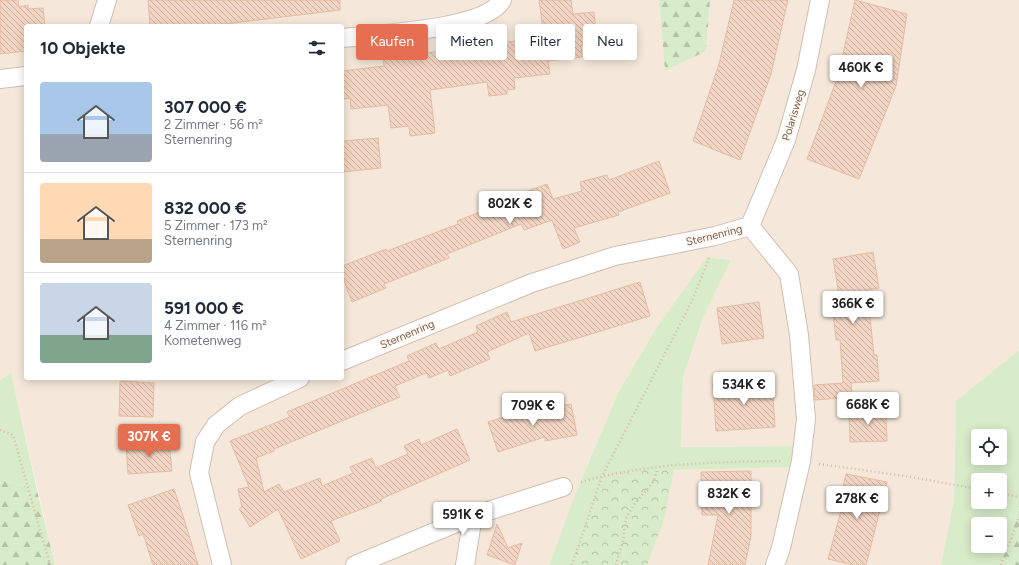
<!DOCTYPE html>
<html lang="de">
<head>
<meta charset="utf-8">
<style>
	:root { --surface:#fff; --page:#f6f6f7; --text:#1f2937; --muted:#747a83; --line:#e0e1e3; --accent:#e76f51 }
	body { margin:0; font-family:Figtree,sans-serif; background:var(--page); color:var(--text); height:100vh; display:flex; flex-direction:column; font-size:15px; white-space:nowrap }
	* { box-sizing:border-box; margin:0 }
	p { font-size:13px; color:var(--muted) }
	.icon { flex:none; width:22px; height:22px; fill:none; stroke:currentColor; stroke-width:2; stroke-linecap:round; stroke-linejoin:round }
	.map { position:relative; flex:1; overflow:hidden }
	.panel { position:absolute; left:24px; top:24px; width:320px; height:356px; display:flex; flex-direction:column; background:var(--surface); border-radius:4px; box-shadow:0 2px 10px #0003 }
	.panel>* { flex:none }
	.banner { position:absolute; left:356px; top:24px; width:380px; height:36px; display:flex; gap:8px }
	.buttons { position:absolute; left:971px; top:429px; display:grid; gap:8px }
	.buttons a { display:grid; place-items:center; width:36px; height:36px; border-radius:4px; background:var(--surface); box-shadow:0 2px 10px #0003; font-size:20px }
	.price { position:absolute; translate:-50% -34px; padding:0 9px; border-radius:4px; background:#fff; color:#222; font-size:13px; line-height:26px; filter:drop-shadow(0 1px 2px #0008) }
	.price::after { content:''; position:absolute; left:50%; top:24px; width:12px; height:9px; margin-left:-6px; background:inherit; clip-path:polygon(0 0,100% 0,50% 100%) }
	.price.active { background:var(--accent); color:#fff }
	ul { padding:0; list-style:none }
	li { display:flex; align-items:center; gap:12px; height:100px; padding:0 16px }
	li+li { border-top:1px solid var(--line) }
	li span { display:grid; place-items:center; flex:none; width:112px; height:80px; border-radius:4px; color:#555 }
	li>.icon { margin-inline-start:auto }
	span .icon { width:48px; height:48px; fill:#fffc; stroke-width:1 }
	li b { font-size:17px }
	h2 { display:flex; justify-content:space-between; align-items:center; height:48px; padding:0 16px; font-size:17px }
	.chip { padding:0 14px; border-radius:4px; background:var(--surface); box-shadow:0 2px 10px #0003; font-size:14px; line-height:36px }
	.chip.active { background:var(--accent); color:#fff }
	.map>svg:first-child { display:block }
</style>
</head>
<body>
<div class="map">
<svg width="1019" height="565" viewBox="0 0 1019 565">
	<defs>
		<pattern id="forest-firs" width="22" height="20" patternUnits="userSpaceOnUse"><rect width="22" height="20" fill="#d8ecc9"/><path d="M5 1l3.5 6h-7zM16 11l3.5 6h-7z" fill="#b4c2a5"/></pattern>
		<pattern id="park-crowns" width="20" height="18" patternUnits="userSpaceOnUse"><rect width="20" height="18" fill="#d8ecc9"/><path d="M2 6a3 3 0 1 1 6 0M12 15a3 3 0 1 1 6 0" fill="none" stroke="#b4c2a5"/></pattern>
		<pattern id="building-back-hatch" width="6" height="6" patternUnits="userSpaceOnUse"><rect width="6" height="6" fill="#f3d5c3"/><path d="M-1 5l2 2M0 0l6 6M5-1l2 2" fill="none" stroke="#cab0a1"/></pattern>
	</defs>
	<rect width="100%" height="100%" fill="#fdf6ec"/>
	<path fill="#f5e8da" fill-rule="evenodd" d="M0 0H659L665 70 706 51 710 0H1019V350L956 401 954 499 941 565H647L664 519 674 470 794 467 795 446 681 447 683 377 703 318 731 260 708 257 655 330 619 391 575 495 549 565H55L11 374 0 380ZM26 26H342V378H26Z"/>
	<path fill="#d8ecc9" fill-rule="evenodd" d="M707 257 731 260 703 318 683 377 681 447 795 446 794 467 674 470 664 519 647 565H549L575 495 619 391 655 330Z
		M1019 350V505L1001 565H941L954 499 956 401ZM978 436H1000V458H978ZM978 480H1000V502H978ZM978 524H1000V546H978Z
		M11 373 37 490 0 479V380Z"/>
	<path fill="url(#forest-firs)" d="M659 0H710L706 51 665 71Z
		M0 479 37 490 55 565H0Z
		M1019 505V565H1001Z"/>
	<path fill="url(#park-crowns)" d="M673 466 674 470 664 519 647 565H572L602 476Z"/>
	<path fill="url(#building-back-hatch)" stroke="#e6bba3" d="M0 0H18L19 7 28 5V9L43 8 45 26H26V51L0 54Z
		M148 0H340V10L208 26H150Z
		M539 0H571L573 14 594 12 597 43 581 45 582 57 548 61 550 74 514 78 515 89 507 90V94L489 96 487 82 430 90 435 133 410 136 409 126 391 128 388 105 351 109 350 98 342 99V71L384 66 383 59 544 37Z
		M734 0H788L771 74 740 160 693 141 719 64Z
		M855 0 907 14 896 86 859 179 807 159 838 76Z
		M378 138 381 168 342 172V141Z
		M659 161 670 193 618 212 619 215 574 228 580 242 563 249 552 220 524 230 521 224 447 254 449 258 384 284 386 288 352 302 342 275V266L386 249 387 251 458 224 457 221 512 199 511 197 547 184 553 199 582 191 580 182 607 175 609 180Z
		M873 252 879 288 867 290 874 355H877L879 381 851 383 852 397 815 400 814 385 843 383 840 340H836L831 296 839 295 833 259Z
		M640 282 650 316 535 351 529 333 487 352 490 359 450 376 448 370 429 378 426 373 395 386 400 397 274 449V451L256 458 264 492 279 484 284 492 320 478 322 486 353 473 350 467 372 458 376 468 408 454 404 446 419 439 421 445 457 429 470 460 381 499 382 501 331 521 340 541 301 559 278 509 250 527 239 509 242 507 238 489 249 487 230 441 290 417 287 412 409 361 407 356 436 343 439 349 478 332 476 326 507 312 511 322Z
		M759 302 764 338 722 344 717 308Z
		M772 380 775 427 716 431 713 384Z
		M120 381 154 383 153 417 119 416Z
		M571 404 577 435 545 441V437L498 452 488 422 520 412V414Z
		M886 410 887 441 850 442 849 412Z
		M169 441 172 471 128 474 126 444Z
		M751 471V536L745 565H708L718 515H702L701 472Z
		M846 474 887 482 866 565H853L828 559 842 507 839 506Z
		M174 489 184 519 198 565H153L143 534 139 536 128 505Z
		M497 524 508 548 522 543 515 565 487 555Z"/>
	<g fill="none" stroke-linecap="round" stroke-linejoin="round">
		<g stroke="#d1beb0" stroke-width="20">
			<path id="street" d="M99 26 107 0
				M342 38C376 34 486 30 502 0
				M0 79 26 76
				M750 226 789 274 799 335 806 419 801 461 781 548 775 565
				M750 226 786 140 806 70 820 0
				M342 361 532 283 615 256 715 236 750 226
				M222 565 199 473 205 442 216 425 240 406 300 378
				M355 565 473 516 563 487
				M465 565 473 516"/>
		</g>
		<path stroke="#d9b8a5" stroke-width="2.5" stroke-dasharray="1 3" stroke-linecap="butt" d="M0 430 13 435 50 565
			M819 464 905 476 978 489
			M581 482C645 463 715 462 782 461
			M1000 493 1019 497
			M572 565 602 476 692 301 710 256
			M616 565 623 540 626 519 633 506 653 482 658 468
			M1001 565 1019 518"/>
		<use href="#street" stroke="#fff" stroke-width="18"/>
	</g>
	<g text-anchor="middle" stroke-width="4" stroke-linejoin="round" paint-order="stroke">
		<g font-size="11" fill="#7a5c4d" stroke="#fffaf3">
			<text transform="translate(793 115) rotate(-73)" y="4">Polarisweg</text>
			<text transform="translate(714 235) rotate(-14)" y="4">Sternenring</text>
			<text transform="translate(407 334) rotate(-23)" y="4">Sternenring</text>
		</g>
	</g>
</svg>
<div class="buttons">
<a><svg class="icon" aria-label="locate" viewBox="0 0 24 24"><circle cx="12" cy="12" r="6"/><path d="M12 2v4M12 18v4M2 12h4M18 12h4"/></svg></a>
<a>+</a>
<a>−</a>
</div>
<b class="price" style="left:861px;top:89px">460K €</b>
<b class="price" style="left:510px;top:225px">802K €</b>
<b class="price" style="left:853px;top:325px">366K €</b>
<b class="price" style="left:744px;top:406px">534K €</b>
<b class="price" style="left:868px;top:426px">668K €</b>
<b class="price" style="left:533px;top:427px">709K €</b>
<b class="price active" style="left:149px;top:458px">307K €</b>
<b class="price" style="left:729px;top:515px">832K €</b>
<b class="price" style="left:857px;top:520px">278K €</b>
<b class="price" style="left:463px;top:536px">591K €</b>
<div class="banner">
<a class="chip active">Kaufen</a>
<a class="chip">Mieten</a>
<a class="chip">Filter</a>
<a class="chip">Neu</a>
</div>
<section class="panel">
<h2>10 Objekte<svg class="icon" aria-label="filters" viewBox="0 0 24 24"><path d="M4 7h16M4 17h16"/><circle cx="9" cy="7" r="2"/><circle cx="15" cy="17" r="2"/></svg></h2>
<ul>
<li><span style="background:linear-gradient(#a9c7e8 65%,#9aa5b1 0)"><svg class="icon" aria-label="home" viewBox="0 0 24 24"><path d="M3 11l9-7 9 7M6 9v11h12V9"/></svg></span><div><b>307 000 €</b><p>2 Zimmer · 56 m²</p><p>Sternenring</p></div></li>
<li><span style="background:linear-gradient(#ffd9b3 70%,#b9a48a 0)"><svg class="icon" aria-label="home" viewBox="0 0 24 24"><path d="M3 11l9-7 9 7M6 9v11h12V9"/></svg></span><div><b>832 000 €</b><p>5 Zimmer · 173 m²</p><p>Sternenring</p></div></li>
<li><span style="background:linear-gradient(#c9d6e8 65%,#7fa58c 0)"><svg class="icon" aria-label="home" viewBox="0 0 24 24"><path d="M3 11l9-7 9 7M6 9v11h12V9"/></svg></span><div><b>591 000 €</b><p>4 Zimmer · 116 m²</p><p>Kometenweg</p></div></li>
</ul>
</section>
</div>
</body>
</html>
